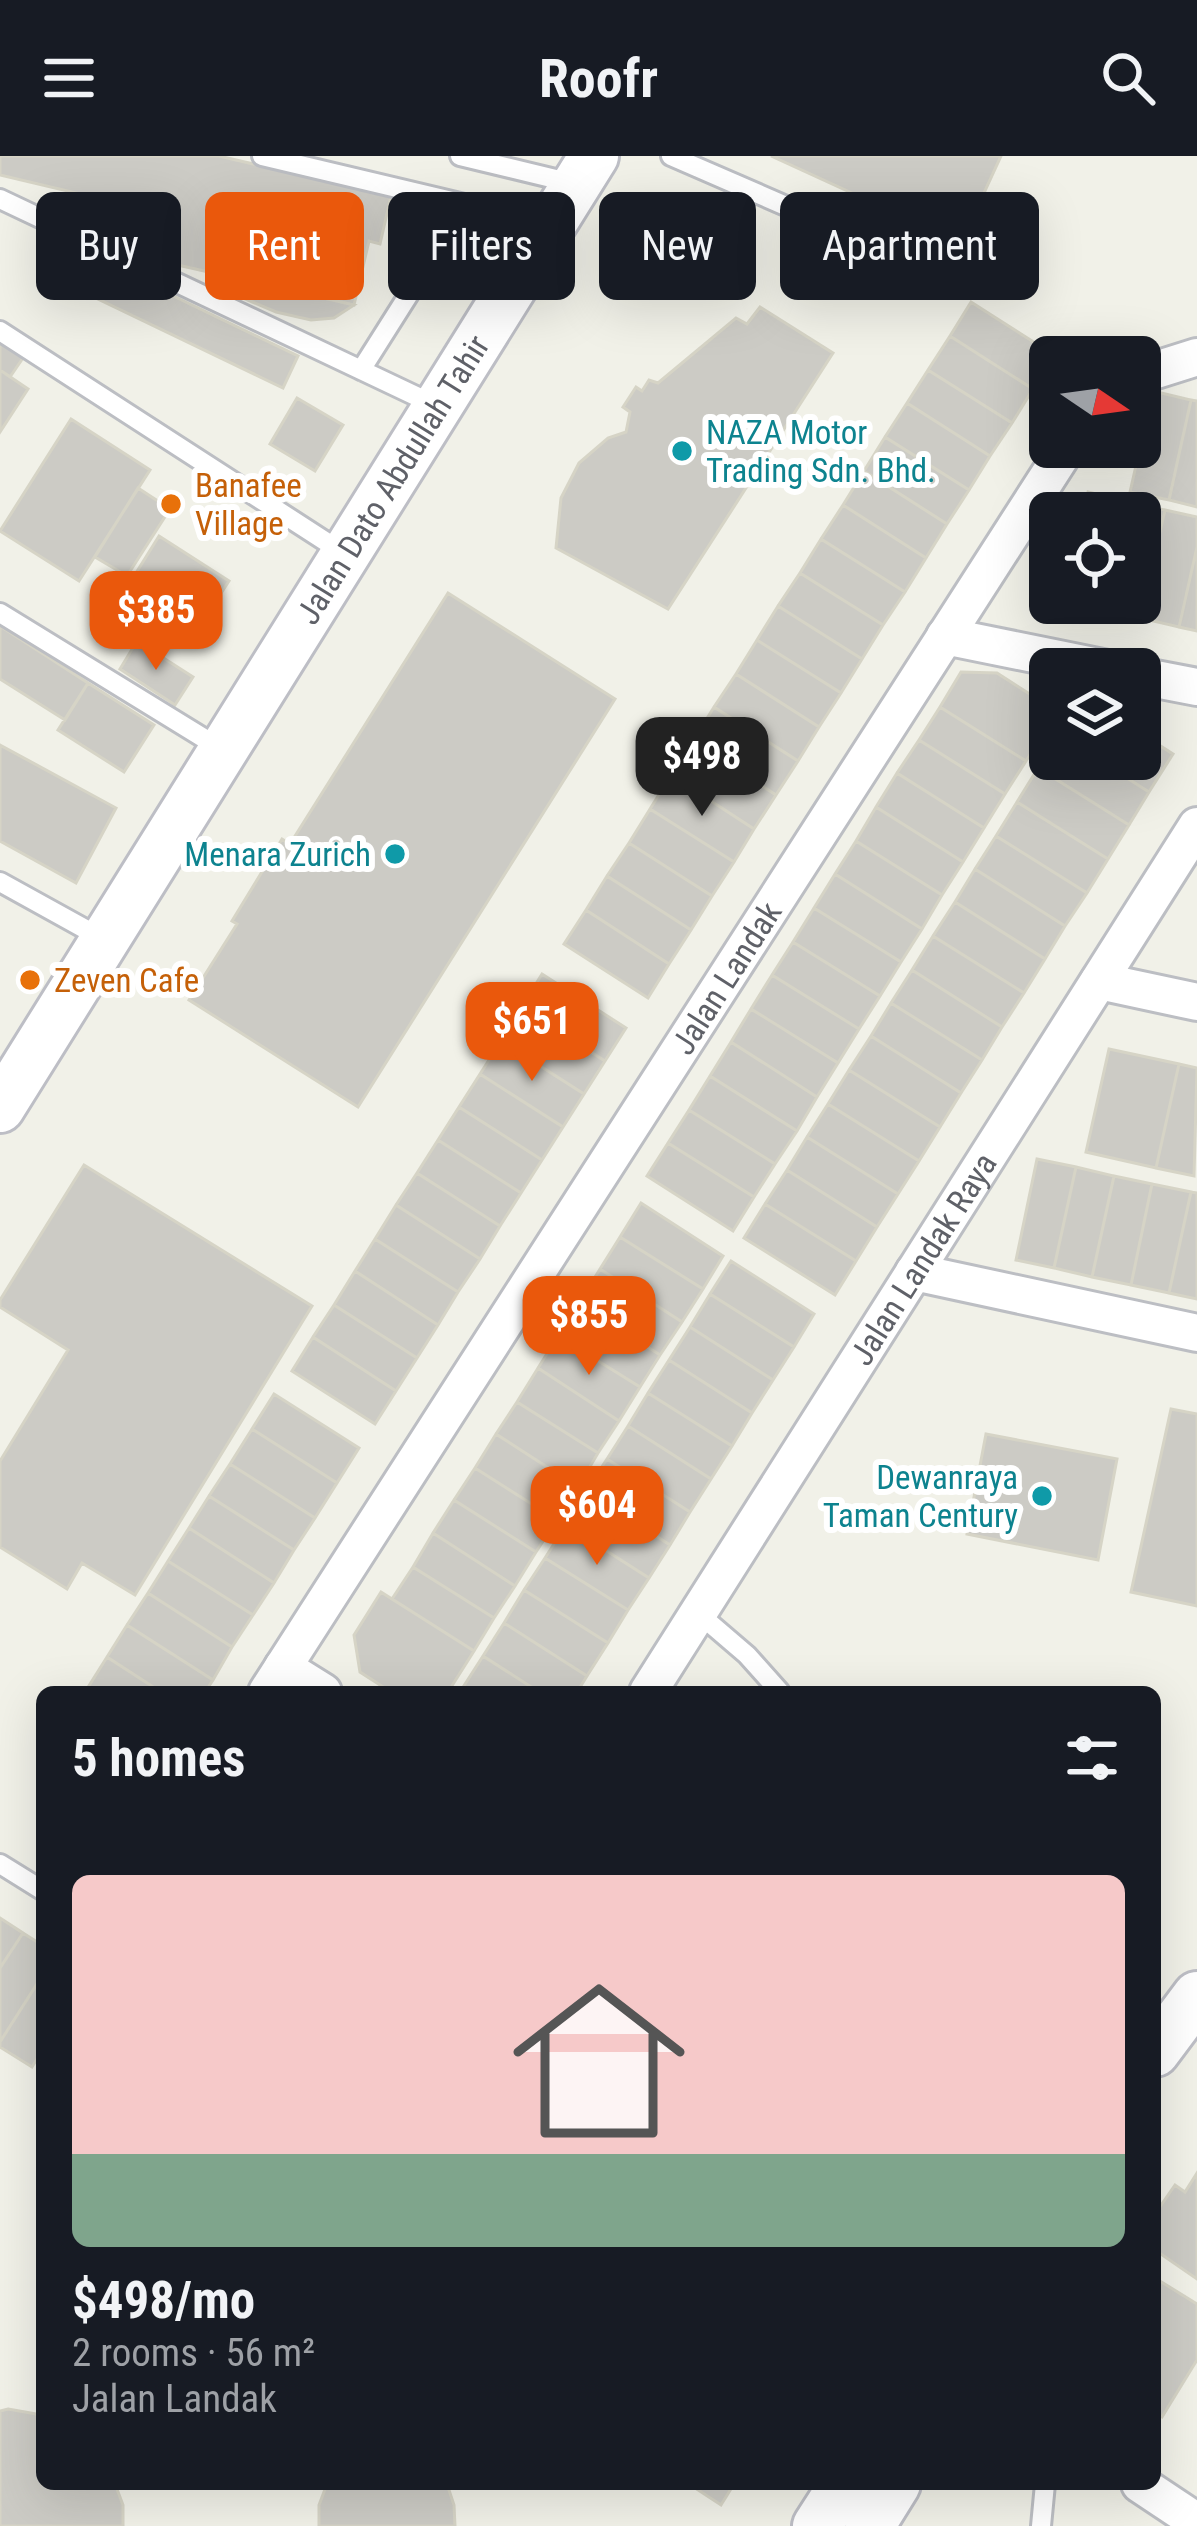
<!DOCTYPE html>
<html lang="en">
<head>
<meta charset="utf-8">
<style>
	:root { --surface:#171b24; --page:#242831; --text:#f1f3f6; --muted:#9ea1a6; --accent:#ea580c }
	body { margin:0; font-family:"Roboto Condensed",sans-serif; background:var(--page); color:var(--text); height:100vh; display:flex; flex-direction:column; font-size:45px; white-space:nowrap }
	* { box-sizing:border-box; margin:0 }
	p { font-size:39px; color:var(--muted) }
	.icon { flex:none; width:66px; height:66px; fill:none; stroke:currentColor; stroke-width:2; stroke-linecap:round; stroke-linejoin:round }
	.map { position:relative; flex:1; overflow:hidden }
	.panel { position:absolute; left:36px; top:1530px; width:1125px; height:804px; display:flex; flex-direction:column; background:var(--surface); border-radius:18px; box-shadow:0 12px 48px #0002 }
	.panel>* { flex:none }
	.hud { position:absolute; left:36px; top:36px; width:1125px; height:108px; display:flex; gap:24px }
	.needle { width:78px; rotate:103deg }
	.buttons { position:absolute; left:1029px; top:180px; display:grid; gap:24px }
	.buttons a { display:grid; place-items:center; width:132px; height:132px; border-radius:18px; background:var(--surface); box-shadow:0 12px 48px #0002; font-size:60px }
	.price { position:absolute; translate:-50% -102px; padding:0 27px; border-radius:24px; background:var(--accent); color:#fff; font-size:39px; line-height:78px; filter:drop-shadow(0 3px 6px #0008) }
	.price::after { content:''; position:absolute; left:50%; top:72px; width:36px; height:27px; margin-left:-18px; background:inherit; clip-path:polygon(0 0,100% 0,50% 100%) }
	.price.on { background:#222; color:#fff }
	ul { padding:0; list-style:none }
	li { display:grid; align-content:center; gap:24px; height:636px; padding:0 36px }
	li span { display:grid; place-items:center; height:372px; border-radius:18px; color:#555 }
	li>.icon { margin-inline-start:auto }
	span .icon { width:216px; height:216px; fill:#fffc; stroke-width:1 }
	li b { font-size:51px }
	h2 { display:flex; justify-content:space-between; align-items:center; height:144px; padding:0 36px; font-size:51px }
	.pill { padding:0 42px; border-radius:18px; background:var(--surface); box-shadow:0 12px 48px #0002; font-size:42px; line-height:108px }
	.pill.on { background:var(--accent); color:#fff }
	header { display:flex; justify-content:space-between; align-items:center; height:156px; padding:0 36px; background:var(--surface); font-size:54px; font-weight:700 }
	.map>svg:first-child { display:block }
</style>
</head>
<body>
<header><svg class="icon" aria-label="menu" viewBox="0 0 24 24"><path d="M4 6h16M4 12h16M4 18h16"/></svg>Roofr<svg class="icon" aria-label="search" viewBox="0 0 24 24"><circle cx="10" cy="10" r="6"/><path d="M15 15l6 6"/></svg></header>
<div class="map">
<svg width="1197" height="2370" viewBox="0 0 1197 2370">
	<rect width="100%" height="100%" fill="#f1f1e8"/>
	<path fill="#cccbc5" stroke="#d6d4c6" stroke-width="3" d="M0 0H219L391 40 380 88 369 85 354 149 169 107 173 90 108 75 112 58 85 51 89 40 0 19Z
		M771 0H1001L961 87Z
		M113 111 298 200 283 232 98 143Z
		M210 116 354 149 334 162 311 164 276 156 236 139Z
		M971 146 1054 199 1033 233 950 180Z
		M760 151 833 197 668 453 556 392 561 342 579 307 608 282 626 276 630 256 623 251 636 231 642 235 649 224 658 227 736 162 747 168Z
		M950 180 1033 233 1012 267 928 214Z
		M0 187 23 202 10 221 0 214Z
		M0 214 28 233 0 276Z
		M928 214 1012 267 990 300 907 247Z
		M1153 235 1191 244 1169 344 1130 336Z
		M297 242 343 269 315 315 270 288Z
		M1191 244 1197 245V351L1169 344Z
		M907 247 990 300 969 334 885 281Z
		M71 263 150 314 79 425 0 375Z
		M885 281 969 334 947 368 864 315Z
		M864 315 947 368 926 402 843 349Z
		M138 332 170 353 127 420 95 401Z
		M1088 336 1126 345 1124 357H1083Z
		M1126 345 1165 354 1140 462 1101 453 1103 447H1140V357H1124Z
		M843 349 926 402 905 436 821 383Z
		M1165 354 1197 361V391L1179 471 1140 462Z
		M159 380 229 425 190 485 121 441Z
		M821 383 905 436 883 469 800 417Z
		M1197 391V475L1179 471Z
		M800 417 883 469 862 503 778 450Z
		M448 437 615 543 358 951 189 844 237 768 232 765 282 683 290 688Z
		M778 450 862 503 841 537 757 484Z
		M0 470 88 527 65 564 0 523Z
		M757 484 841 537 819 571 736 518Z
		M137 485 193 521 175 549 120 513Z
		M961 516 997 517 1050 551V567L1026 605 940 551Z
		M736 518 819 571 798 605 714 551Z
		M88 527 154 569 124 616 58 574Z
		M714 551 798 605 776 639 693 585Z
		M940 551 1026 605 1005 638 919 584Z
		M1140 559 1150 565 1142 578 1173 598 1149 636 1097 603H1140Z
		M919 584 1005 638 984 672 897 617Z
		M693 585 776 639 754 673 671 619Z
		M0 589 116 652 76 727 0 685Z
		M1050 594V603H1097L1149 636 1129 669 1038 612Z
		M1038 612 1129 669 1108 703 1017 646Z
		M897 617 984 672 963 706 876 651Z
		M671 619 754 673 734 706 650 653Z
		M1017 646 1108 703 1087 737 996 680Z
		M876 651 963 706 942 739 856 685Z
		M650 653 734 706 712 740 629 687Z
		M996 680 1087 737 1065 770 975 713Z
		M856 685 942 739 922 773 835 718Z
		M629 687 712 740 691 774 607 720Z
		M975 713 1065 770 1045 803 955 746Z
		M835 718 922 773 901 806 814 752Z
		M607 720 691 774 669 808 586 754Z
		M955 746 1045 803 1024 837 933 780Z
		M814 752 901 806 880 840 793 786Z
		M586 754 669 808 648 842 564 788Z
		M933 780 1024 837 1002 871 912 814Z
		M793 786 880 840 859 873 772 819Z
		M912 814 1002 871 982 904 891 847Z
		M542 818 626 872 605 905 521 852Z
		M772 819 859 873 838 907 751 853Z
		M891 847 982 904 961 937 871 880Z
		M521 852 605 905 584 938 501 885Z
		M751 853 838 907 817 941 731 886Z
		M871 880 961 937 940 971 849 914Z
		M501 885 584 938 563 971 480 918Z
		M731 886 817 941 797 975 710 920Z
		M1109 893 1179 908 1156 1012 1086 996Z
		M1179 908 1197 912 1194 1020 1156 1012Z
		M849 914 940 971 919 1005 828 948Z
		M480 918 563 971 542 1004 459 951Z
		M710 920 797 975 775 1008 689 954Z
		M828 948 919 1005 898 1038 807 981Z
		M459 951 542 1004 521 1037 438 984Z
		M689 954 775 1008 754 1041 668 987Z
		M807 981 898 1038 877 1071 787 1014Z
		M438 984 521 1037 500 1070 417 1017Z
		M668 987 754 1041 733 1075 647 1020Z
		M1037 1003 1076 1011 1054 1112 1016 1104Z
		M84 1009 312 1150 135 1439 82 1407 67 1433 0 1391V1305L68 1194 0 1151V1144Z
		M1076 1011 1114 1020 1092 1121 1054 1112Z
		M787 1014 877 1071 856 1105 765 1048Z
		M417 1017 500 1070 480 1103 396 1049Z
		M1114 1020 1152 1028 1131 1129 1092 1121Z
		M1152 1028 1191 1036 1169 1137 1131 1129Z
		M1191 1036 1197 1037V1143L1169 1137Z
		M641 1047 723 1100 703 1133 620 1081Z
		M765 1048 856 1105 835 1139 744 1082Z
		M396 1049 480 1103 458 1136 375 1083Z
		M620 1081 703 1133 682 1166 600 1113Z
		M375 1083 458 1136 438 1169 355 1115Z
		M731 1105 814 1158 794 1191 710 1138Z
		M600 1113 682 1166 660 1199 579 1147Z
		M355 1115 438 1169 417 1202 334 1149Z
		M710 1138 794 1191 773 1224 690 1171Z
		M579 1147 660 1199 640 1231 558 1180Z
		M334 1149 417 1202 396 1235 313 1181Z
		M690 1171 773 1224 752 1257 669 1204Z
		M558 1180 640 1231 619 1265 538 1212Z
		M313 1181 396 1235 375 1268 292 1215Z
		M669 1204 752 1257 732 1290 648 1237Z
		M538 1212 619 1265 598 1297 517 1246Z
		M648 1237 732 1290 711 1323 628 1270Z
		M274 1238 359 1292 337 1327 252 1273Z
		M517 1246 598 1297 578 1331 496 1278Z
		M1171 1253 1197 1258V1450L1131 1436Z
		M628 1270 711 1323 690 1356 607 1303Z
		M252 1273 337 1327 315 1362 230 1308Z
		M496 1278 578 1331 557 1364 475 1312Z
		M986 1278 1117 1303 1098 1404 967 1378Z
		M607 1303 690 1356 670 1389 586 1335Z
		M230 1308 315 1362 294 1394 209 1340Z
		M475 1312 557 1364 536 1396 454 1344Z
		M586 1335 670 1389 649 1422 566 1369Z
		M209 1340 294 1394 274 1427 189 1372Z
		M454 1344 536 1396 515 1430 433 1377Z
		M566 1369 649 1422 628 1454 545 1402Z
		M189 1372 274 1427 253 1459 168 1405Z
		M433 1377 515 1430 494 1462 413 1411Z
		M545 1402 628 1454 608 1487 524 1434Z
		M168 1405 253 1459 232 1491 148 1437Z
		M413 1411 494 1462 474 1495 392 1443Z
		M524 1434 608 1487 587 1520 504 1467Z
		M381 1436 474 1495 448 1536H391L360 1516 354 1479Z
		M148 1437 232 1491 213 1524 127 1469Z
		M504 1467 587 1520 577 1536H539L483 1500Z
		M127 1469 213 1524 205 1536H161L107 1501Z
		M483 1500 539 1536H460Z
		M107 1501 161 1536H91L87 1533Z
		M0 1762 23 1777 0 1812Z
		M23 1777 42 1789V1820L0 1886V1812Z
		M42 1820V1895L32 1911 0 1891V1886Z
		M1197 2017V2123L1155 2094V2058L1175 2029 1185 2036Z
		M1155 2122 1197 2148V2204L1162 2261 1155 2257Z
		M8 2253 42 2259V2328H115L123 2349V2370H0V2255Z
		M327 2328H447L454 2349 455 2370H319V2349Z
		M689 2328H734L721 2349Z"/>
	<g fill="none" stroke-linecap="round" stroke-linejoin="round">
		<g stroke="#bcbec3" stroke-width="24">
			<path id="lane" d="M262 0 549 68
				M460 0 572 27
				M671 0 924 110
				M0 43 437 250
				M0 175 345 398
				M361 214 466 48
				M0 457 223 594
				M0 726 105 784
				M698 1457 747 1499 780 1536
				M0 1708 42 1734
				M1041 2370 1045 2328"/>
		</g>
		<g stroke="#bcbec3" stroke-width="42">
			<g id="street">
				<path d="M1140 219 1197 201"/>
				<path d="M945 480 1108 513"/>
				<path d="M1140 520 1197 531"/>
				<path d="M1099 825 1197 846"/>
				<path d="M914 1116 1197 1177"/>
				<path d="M283 1511 323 1536"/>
				<path id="s1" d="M267 1536 1067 291"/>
				<path id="s2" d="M648 1536 1197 670"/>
				<path d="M1140 2328 1197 2366"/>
			</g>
		</g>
		<g stroke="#bdbec5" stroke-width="54">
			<g id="secondary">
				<path id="s3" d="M0 952 594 0"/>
				<path d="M1155 1896 1197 1840"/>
				<path d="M817 2370 844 2328"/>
				<path d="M870 2370 896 2328"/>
			</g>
		</g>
		<use href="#lane" stroke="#fff" stroke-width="18"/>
		<use href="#street" stroke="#fff" stroke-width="36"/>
		<use href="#secondary" stroke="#fff" stroke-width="48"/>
	</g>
	<g fill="#0f9aa8" stroke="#fff" stroke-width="4.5">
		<circle cx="682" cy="295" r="12"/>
		<circle cx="395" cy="698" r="12"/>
		<circle cx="1042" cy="1340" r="12"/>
	</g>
	<g fill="#e8710a" stroke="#fff" stroke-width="4.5">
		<circle cx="171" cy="348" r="12"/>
		<circle cx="30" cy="824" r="12"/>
	</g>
	<g text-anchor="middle" stroke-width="12" stroke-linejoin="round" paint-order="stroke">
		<g font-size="33" fill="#0d838f" stroke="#fff" text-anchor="end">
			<text x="706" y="288" text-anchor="start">NAZA Motor<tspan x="706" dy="38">Trading Sdn. Bhd.</tspan></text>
			<text x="371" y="710">Menara Zurich</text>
			<text x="1018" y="1333">Dewanraya<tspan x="1018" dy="38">Taman Century</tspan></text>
		</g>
		<g font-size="33" fill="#5f6168" stroke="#fff">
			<text dy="12" stroke="none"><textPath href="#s3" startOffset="741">Jalan Dato Abdullah Tahir</textPath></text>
			<text dy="12" stroke="none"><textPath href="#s1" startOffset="849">Jalan Landak</textPath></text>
			<text dy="12" stroke="none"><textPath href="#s2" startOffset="513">Jalan Landak Raya</textPath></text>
		</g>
		<g font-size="33" fill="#c56008" stroke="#fff" text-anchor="start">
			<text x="195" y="341">Banafee<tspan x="195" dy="38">Village</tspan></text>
			<text x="54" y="836">Zeven Cafe</text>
		</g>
	</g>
</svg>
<div class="buttons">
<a><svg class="needle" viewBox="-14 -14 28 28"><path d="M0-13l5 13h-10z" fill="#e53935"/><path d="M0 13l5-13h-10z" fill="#9ea1a6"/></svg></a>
<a><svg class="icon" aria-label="locate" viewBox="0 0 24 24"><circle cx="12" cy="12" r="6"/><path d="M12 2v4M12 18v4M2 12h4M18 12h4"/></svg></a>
<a><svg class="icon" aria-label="layers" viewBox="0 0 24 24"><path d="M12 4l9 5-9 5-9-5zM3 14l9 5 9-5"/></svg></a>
</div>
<b class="price" style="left:156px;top:517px">$385</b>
<b class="price on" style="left:702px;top:663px">$498</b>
<b class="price" style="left:532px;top:928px">$651</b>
<b class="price" style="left:589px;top:1222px">$855</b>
<b class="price" style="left:597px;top:1412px">$604</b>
<div class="hud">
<a class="pill">Buy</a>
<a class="pill on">Rent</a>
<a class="pill">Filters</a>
<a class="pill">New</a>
<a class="pill">Apartment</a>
</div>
<section class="panel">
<h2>5 homes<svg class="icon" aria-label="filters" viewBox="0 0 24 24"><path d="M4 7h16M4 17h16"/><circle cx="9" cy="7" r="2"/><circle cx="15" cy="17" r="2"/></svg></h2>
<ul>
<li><span style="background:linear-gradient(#f6c9c9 75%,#7fa58c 0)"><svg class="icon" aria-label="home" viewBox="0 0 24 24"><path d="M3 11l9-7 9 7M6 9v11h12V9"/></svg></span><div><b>$498/mo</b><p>2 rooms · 56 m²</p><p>Jalan Landak</p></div></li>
</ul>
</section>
</div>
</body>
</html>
